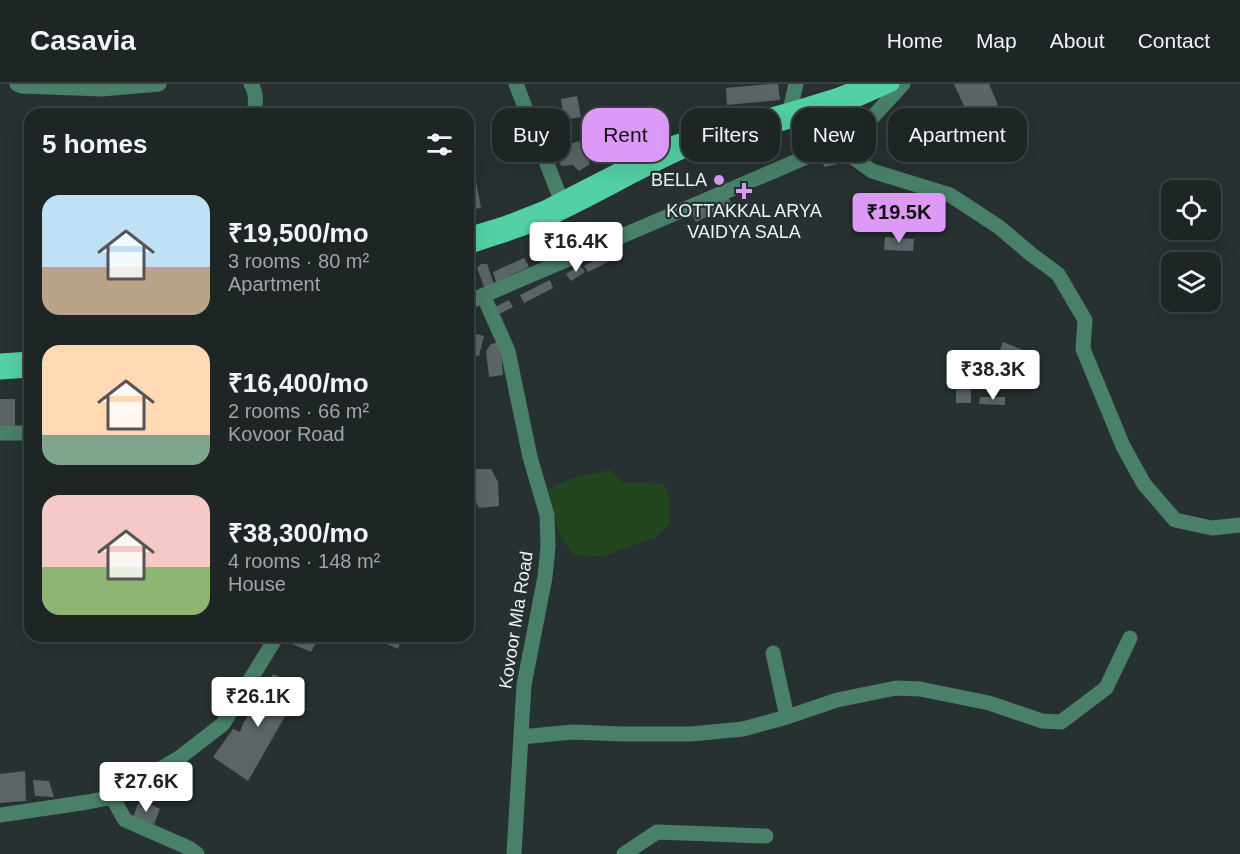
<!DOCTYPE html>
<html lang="en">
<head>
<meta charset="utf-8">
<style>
	:root { --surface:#1d2525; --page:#2a3132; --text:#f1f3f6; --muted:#a0a5a7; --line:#3b4242; --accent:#dc99f5 }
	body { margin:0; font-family:Helvetica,sans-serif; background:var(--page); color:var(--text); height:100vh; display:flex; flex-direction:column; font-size:22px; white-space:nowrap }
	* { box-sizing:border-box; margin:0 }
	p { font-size:20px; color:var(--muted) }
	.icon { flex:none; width:33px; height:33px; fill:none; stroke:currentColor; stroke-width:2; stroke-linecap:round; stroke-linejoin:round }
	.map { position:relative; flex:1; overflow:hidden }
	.side { position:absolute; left:24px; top:24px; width:450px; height:534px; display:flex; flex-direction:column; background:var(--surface); border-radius:18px; box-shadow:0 6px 24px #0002,0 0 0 2px var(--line) }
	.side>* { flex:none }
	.banner { position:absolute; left:492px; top:24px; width:570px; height:54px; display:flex; gap:12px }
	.controls { position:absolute; left:1161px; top:96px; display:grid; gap:12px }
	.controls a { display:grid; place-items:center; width:60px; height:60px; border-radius:12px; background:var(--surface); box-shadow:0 6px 24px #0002,0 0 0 2px var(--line); font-size:30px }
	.price { position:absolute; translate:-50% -51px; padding:0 14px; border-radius:6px; background:#fff; color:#222; font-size:20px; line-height:39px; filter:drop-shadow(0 2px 3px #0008) }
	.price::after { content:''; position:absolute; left:50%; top:36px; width:18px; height:14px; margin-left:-9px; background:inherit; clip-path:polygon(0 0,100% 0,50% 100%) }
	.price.current { background:var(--accent); color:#111 }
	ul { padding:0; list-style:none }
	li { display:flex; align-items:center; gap:18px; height:150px; padding:0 18px }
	li span { display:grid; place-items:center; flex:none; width:168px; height:120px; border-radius:18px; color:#555 }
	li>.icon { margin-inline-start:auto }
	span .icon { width:72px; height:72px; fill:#fffc; stroke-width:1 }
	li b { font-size:26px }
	h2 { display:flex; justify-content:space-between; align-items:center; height:72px; padding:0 18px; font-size:26px }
	.pill { padding:0 21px; border-radius:18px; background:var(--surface); box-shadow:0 6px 24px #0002,0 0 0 2px var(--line); font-size:21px; line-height:54px }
	.pill.current { background:var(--accent); color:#111 }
	header { display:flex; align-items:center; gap:36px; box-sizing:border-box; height:84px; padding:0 30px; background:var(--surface); border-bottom:2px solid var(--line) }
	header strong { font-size:28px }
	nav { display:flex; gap:33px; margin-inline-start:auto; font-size:21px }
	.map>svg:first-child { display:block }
</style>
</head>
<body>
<header>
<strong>Casavia</strong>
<nav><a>Home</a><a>Map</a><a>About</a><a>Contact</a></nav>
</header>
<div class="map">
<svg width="1240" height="770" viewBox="0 0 1240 770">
	<rect width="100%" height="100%" fill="#273131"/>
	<path fill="#22471e" d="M611 386 622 398 664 400 669 414V440L658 452 604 472 574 471 560 452 549 406C568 393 589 390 611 386Z"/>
	<path fill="#5b6568" d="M769 0H778L780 16 727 21 726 4Z
		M954 0H989L998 21 970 35Z
		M577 12 581 33 564 36 561 15Z
		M855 28 859 35 834 49 830 37Z
		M579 57 590 80 579 87 573 81 561 82 557 69 563 68 564 62Z
		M843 71 847 78 824 83 822 76Z
		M476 97 481 124 468 126V99Z
		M728 112 732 121 696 138 692 130Z
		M885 153 914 155 913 167 884 166Z
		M557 162 560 172 540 178 537 168Z
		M610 169 614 175 588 188 584 182Z
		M524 174 529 183 496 198 493 188Z
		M481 180H487L494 200 484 203 477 184Z
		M580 181 585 188 571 197 566 190Z
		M550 196 553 204 524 219 520 211Z
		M509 216 513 223 497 231 493 224Z
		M468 248 484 252 479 272 468 269Z
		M500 258 503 291 489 293 486 267 491 260Z
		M1003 258 1023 266 1019 276 999 268Z
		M956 303H971V319H956Z
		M980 313H1005V321L979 320Z
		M0 315H15V344L0 345Z
		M468 385H491L498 398 499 422 479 424 475 416 468 418Z
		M294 552H320L311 568 290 559Z
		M385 552H402L398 565 383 558Z
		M273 590 302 603 248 697 213 673 233 645 240 648 243 640Z
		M25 687 26 717 0 719V690Z
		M33 696 49 697 54 713 35 712Z
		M138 719 150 720 160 725 154 740 133 734Z"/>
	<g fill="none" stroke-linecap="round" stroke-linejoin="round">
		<path stroke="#49806a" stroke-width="15" d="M17 0 22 2 102 5 159 0
			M251 0C257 9 256 20 254 30
			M516 0 558 108 567 125
			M790 26 796 0
			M840 55 847 69 872 87 950 111 999 143 1032 171 1058 190 1085 236 1083 265 1123 362 1144 400 1175 436 1212 444 1240 441
			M483 211 508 267 530 373 547 431 548 463 545 493 524 601 514 770
			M468 218 825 65 869 37 903 0
			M0 349H30
			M773 569 787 633
			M521 653 572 648 622 650H691L743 645 787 633 837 616 896 604 920 605 989 619 1042 637 1061 638 1106 604 1130 554
			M112 713 125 736 189 764 197 770
			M0 731 88 718 112 713 179 674 223 640 277 552
			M624 770 657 748 766 752"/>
		<path stroke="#53d1a5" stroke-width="15" d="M468 151 504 140 545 124 654 68 677 58 800 23 839 11 865 0
			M468 163C496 153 525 145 552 133 595 113 637 88 681 68L843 22 892 0
			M0 277 30 275
			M0 288 30 286"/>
	</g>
	<g fill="#dc99f5" stroke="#273131" stroke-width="2">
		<circle cx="719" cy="96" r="6"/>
		<path d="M741 98h6v6h6v6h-6v6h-6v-6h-6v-6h6z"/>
	</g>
	<g text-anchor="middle" stroke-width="4.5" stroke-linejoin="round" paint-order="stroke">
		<g font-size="18" fill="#edf4f3" stroke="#273131" text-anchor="end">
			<text x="707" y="102">BELLA</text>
			<text x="744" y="133" text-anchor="middle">KOTTAKKAL ARYA<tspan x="744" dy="21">VAIDYA SALA</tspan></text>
		</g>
		<g font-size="18" fill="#edf4f3" stroke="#273131">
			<text transform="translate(516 536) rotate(-81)" y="6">Kovoor Mla Road</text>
		</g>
	</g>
</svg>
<div class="controls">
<a><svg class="icon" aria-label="locate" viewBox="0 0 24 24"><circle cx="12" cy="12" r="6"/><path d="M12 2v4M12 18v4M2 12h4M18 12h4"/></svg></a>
<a><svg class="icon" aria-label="layers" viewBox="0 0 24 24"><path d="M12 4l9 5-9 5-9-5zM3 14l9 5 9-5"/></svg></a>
</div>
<b class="price current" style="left:899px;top:160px">₹19.5K</b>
<b class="price" style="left:576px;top:189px">₹16.4K</b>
<b class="price" style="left:993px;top:317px">₹38.3K</b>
<b class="price" style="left:258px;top:644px">₹26.1K</b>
<b class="price" style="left:146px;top:729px">₹27.6K</b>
<div class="banner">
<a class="pill">Buy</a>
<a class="pill current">Rent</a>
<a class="pill">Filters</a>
<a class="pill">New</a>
<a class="pill">Apartment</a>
</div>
<section class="side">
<h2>5 homes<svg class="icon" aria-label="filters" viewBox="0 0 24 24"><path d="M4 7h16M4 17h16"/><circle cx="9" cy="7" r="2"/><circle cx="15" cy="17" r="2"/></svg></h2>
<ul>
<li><span style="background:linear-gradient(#bfe0f5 60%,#b9a48a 0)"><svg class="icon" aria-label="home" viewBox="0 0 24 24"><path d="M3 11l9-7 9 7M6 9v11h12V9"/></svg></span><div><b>₹19,500/mo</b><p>3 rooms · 80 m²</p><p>Apartment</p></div></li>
<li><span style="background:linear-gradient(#ffd9b3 75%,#7fa58c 0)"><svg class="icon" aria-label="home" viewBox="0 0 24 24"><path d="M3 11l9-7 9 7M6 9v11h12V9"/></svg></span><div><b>₹16,400/mo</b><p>2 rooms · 66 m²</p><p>Kovoor Road</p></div></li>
<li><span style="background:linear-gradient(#f6c9c9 60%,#8fb573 0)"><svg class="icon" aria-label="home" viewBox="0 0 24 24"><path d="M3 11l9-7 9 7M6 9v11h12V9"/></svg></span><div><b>₹38,300/mo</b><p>4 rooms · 148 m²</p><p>House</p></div></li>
</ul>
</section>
</div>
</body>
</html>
